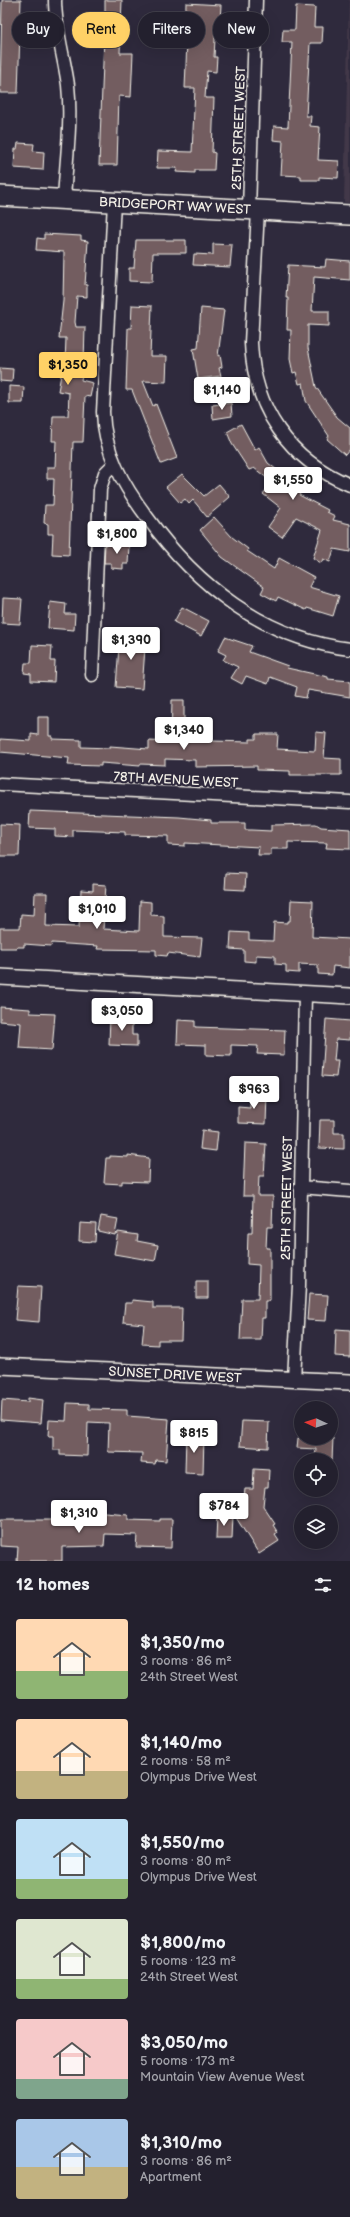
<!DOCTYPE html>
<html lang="en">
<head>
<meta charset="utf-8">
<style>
	:root { --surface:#23202e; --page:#2b2836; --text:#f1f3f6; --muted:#a3a3aa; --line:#403e4a; --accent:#ffd166 }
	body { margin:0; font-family:"Balsamiq Sans",sans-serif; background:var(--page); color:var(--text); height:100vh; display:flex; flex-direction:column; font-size:15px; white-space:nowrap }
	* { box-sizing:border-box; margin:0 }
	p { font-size:13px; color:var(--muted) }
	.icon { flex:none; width:22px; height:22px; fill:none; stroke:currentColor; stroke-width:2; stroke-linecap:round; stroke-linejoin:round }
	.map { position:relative; height:1561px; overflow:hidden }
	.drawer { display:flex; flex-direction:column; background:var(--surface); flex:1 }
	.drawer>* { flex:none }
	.guide { position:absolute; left:12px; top:12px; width:326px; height:36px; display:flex; gap:8px }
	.needle { width:26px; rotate:273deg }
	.controls { position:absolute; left:294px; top:1401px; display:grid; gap:8px }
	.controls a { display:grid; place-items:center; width:44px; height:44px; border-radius:50%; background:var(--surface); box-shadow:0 4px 16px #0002,0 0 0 1px var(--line); font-size:20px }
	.price { position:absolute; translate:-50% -34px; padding:0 9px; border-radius:4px; background:#fff; color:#222; font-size:13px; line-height:26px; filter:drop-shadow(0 1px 2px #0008) }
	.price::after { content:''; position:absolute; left:50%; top:24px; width:12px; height:9px; margin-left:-6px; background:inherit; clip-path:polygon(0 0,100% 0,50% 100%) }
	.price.current { background:var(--accent); color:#111 }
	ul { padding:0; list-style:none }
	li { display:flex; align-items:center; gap:12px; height:100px; padding:0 16px }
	li span { display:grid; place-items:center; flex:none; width:112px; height:80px; border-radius:4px; color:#555 }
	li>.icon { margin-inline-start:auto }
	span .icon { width:48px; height:48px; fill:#fffc; stroke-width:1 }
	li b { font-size:17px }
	h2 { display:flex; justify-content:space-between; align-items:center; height:48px; padding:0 16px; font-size:17px }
	.chip { padding:0 14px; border-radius:18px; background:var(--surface); box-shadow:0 4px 16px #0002,0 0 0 1px var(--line); font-size:14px; line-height:36px }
	.chip.current { background:var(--accent); color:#111 }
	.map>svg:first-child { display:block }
</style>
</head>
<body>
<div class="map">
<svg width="350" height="1561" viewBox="0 0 350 1561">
	<rect width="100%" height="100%" fill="#2f2a3d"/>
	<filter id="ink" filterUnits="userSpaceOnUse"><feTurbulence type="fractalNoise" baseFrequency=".025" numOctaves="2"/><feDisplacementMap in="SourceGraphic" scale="8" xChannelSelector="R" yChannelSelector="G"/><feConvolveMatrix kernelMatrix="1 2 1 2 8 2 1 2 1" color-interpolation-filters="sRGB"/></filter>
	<g filter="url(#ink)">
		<path fill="#433948" d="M349 0H350V203L344 202Z"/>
		<path fill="#735d61" stroke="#f4f1e8" d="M2 0H21L18 93H0Z
			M105 0H122L120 53H133L131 97 119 96 117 165H99L104 37H88L89 21H105Z
			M186 3 221 5 220 21H216L214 57H217L216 72 207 71 205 98H214L212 152 215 153 214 170H195V173L176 172 177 168H157L158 151 192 152 195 88H185L187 41H185Z
			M296 6 315 7 314 27H323L322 43H310L306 116H311L310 126 320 127 318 160 339 161 338 178 319 177V180H301V176L281 175 283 141 273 140 274 126 288 127 292 42H282L283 30H295Z
			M18 143 34 144 33 151 44 152 43 170 14 168 15 149H17Z
			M44 234 81 236V240L88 241 85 285H87V297L77 296 75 322 76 327H85L84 363 81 380 93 383 90 397 85 396 83 442H73L69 555 52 554 53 534H48V524L44 523 45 505H53L54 479H47V467H55L56 441H52L53 416H68L69 393 58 391 63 364H65L66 338H59L63 301 64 252 36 250 37 238 44 239Z
			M136 240H186V253H153L152 282 129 281V268H134Z
			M213 244 232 245 230 267 193 265 194 254 213 255Z
			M326 259 350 261V280L314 277 312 311H329V326L308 325V348L316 387 337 417 350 428V449L345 455 327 439 329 436 306 401 303 383 299 384 296 372 293 373 290 359 291 330H287L288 298H286L288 265 325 267Z
			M132 305 152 306 150 356H167L166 382 143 381 153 406 156 404 177 458 161 464 132 390H126L128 328H131Z
			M201 308 224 310 218 356 220 355 222 367 219 368 221 376 198 379 193 349 198 348Z
			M0 368 13 369 12 382 0 381Z
			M9 386 24 387 23 403H9Z
			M231 403 232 416 213 419 212 405Z
			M241 424 255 450 259 447 268 463 303 490 299 495 328 510 327 512 335 516 333 520 350 524V552L334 549 330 562 323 559 321 563 313 558 322 530 296 517 282 537 268 527 281 508 263 494 272 482 254 468 249 470 232 444 227 432Z
			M182 474 204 496 219 484 230 497 207 517 193 500 189 504 185 499 180 503 166 487Z
			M214 517 232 537 248 549 247 551 274 569 279 558 314 577 309 587 339 596 333 616 307 608 306 610 278 597 276 601 261 593 264 587 222 557 200 530Z
			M105 544 129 545 128 564H123V569L111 568V563H104Z
			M3 598 22 599 20 624 2 623Z
			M50 602 66 604 65 614H75L74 630 48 628Z
			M182 607 209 621 201 636 174 622Z
			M120 633 146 634 142 689 116 687Z
			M225 637 252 646 249 652 288 666 287 668 328 677V679L350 681V697L308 690 306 698 295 696 297 687 270 677 268 684 246 676 242 684 231 678 238 667 223 660 226 655 218 651Z
			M32 645 52 646 51 661H55L54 682 31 681V674L24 673 25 663H31Z
			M172 700H184V729L212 730V741L250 742V739H256V734H278L277 749 315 751 316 732 326 733 324 758 341 759V775H290V771L257 770V766L195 767V760L165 759V765L140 764V766L101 763V766L68 765 69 758 0 752V739L31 741V734L38 735V717H49V736H52V739L81 740V747L110 748V746L149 749V741L171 742Z
			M30 811 179 817 211 820V823H245V830H251L271 831V825L316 824 321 827 350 829V849L326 848 327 843 288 842V849H271V855H258L259 847 185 843V846L168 845V836L125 835V832L73 830V837L55 836V829L29 828Z
			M0 824 20 825 19 856H0Z
			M226 873 246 874 245 890 225 889Z
			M93 884 106 885 103 929 139 931 140 901 151 902V915L164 916V937L202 938 200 957 168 953 167 956 156 955V950L97 949 98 946 52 943 51 946 24 944V947H17V948H0V928H20L21 914 34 915 35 893H47L46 926 79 927 81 890 93 891Z
			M291 900 313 901 312 937 350 939V968L333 966 332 975 318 974V965L299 964V973L286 972V965L275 964V956L256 955V962L244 961V950L230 949 231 932 249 933V940L273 941 274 922 287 923V921H290Z
			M0 1007 30 1009V1013L55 1014 52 1050 19 1048 21 1023 0 1021Z
			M110 1016 132 1017V1035H137V1046L109 1045Z
			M326 1019 350 1021V1040L336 1039 334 1061H338L336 1077 322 1076Z
			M178 1020 195 1021V1027L285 1030 284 1055 257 1054 258 1046 231 1045V1056L206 1055V1045L177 1044Z
			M250 1093 267 1094 266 1124 238 1123V1107L250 1108Z
			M320 1120H334V1133H344V1149L319 1148Z
			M202 1130 218 1132 216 1151 200 1149Z
			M245 1143 266 1144 264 1176H259L258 1196H273L272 1227H267L266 1248H270V1301H265V1318H262L261 1340H240L242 1299H258L259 1265 247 1264 248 1233H252L253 1196H243Z
			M128 1155 149 1158 148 1182 122 1181V1184L104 1183 106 1158H110V1156L128 1157Z
			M101 1216 118 1219 115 1235 98 1231Z
			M80 1223 96 1224 95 1242 79 1241Z
			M118 1232 138 1235 137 1241 158 1245 155 1261 114 1254Z
			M196 1281H208V1298H196Z
			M18 1286 41 1287 39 1322 15 1320Z
			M309 1294 328 1295 326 1321 307 1320Z
			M132 1300 153 1302V1308H182L181 1340H158V1345L142 1344 144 1324 123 1322 125 1303H132Z
			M336 1329 350 1330V1357L335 1356Z
			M28 1398 43 1400 41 1423 1 1420 2 1400 28 1402Z
			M67 1403 89 1404V1409L127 1410V1416L169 1419 166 1461 156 1460 155 1464 141 1463 142 1453 108 1452 109 1423 88 1422 87 1456 60 1455V1450H53V1436H48L49 1420 66 1421Z
			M242 1421 269 1422 268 1448 240 1446Z
			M186 1435 204 1436 203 1474 185 1473Z
			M298 1438H333L332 1460H315L316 1449 297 1448Z
			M254 1469 269 1470 268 1487H265L263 1506 275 1524 273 1525 278 1533 275 1535 279 1541 259 1554 235 1516H242L245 1489H253Z
			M93 1512 128 1515V1520L160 1521V1519H172L171 1548 136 1547 137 1535 105 1534 104 1546 62 1547V1561H17L18 1547 0 1546V1520H66V1517L93 1518Z
			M217 1515H233L232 1539H216Z"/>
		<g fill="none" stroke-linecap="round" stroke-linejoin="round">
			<g stroke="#f4f1e8" stroke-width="15">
				<path id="minor" d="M55 0C55 29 64 56 68 85 72 122 66 162 64 199
					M114 202 103 412C104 452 123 485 147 517 196 585 264 639 350 649
					M249 209 256 0
					M258 210 251 343C254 409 289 460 350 485
					M92 675 100 489 105 473 114 464
					M0 784 350 802
					M300 1187 350 1191
					M294 1379 299 1285 305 994"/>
			</g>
			<g stroke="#f4f1e8" stroke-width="18">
				<path id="tertiary" d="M0 977 350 996
					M0 1366 350 1382"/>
			</g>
			<g stroke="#f4f1e8" stroke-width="22">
				<path id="primary" d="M0 196 350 215"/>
			</g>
			<use href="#minor" stroke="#2f2a3d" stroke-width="12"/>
			<use href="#tertiary" stroke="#2f2a3d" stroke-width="15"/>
			<use href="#primary" stroke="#2f2a3d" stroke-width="19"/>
		</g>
	</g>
	<g text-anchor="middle" stroke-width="4" stroke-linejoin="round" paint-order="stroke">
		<g font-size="13" fill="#f4f1e8" stroke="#2f2a3d">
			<text transform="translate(238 128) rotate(-88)" y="5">25TH STREET WEST</text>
			<text transform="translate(175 205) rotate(3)" y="5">BRIDGEPORT WAY WEST</text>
			<text transform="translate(176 779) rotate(3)" y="5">78TH AVENUE WEST</text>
			<text transform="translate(286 1198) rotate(-89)" y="5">25TH STREET WEST</text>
			<text transform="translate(175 1374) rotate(3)" y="5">SUNSET DRIVE WEST</text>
		</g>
	</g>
</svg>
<div class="controls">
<a><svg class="needle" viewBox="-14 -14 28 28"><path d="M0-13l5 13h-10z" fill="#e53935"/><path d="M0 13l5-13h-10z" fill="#a3a3aa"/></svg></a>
<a><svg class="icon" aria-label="locate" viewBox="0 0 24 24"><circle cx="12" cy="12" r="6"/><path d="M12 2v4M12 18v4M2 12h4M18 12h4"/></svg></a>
<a><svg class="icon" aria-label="layers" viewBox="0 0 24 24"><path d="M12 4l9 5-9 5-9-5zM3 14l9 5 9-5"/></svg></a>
</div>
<b class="price current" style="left:68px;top:386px">$1,350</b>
<b class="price" style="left:222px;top:411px">$1,140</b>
<b class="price" style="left:293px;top:501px">$1,550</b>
<b class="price" style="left:117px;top:555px">$1,800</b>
<b class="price" style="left:131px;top:661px">$1,390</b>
<b class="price" style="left:184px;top:751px">$1,340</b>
<b class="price" style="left:97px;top:930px">$1,010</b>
<b class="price" style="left:122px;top:1032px">$3,050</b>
<b class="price" style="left:254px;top:1110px">$963</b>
<b class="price" style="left:194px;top:1454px">$815</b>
<b class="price" style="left:224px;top:1527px">$784</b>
<b class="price" style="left:79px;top:1534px">$1,310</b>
<div class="guide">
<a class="chip">Buy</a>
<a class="chip current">Rent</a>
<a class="chip">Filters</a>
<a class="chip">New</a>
</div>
</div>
<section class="drawer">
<h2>12 homes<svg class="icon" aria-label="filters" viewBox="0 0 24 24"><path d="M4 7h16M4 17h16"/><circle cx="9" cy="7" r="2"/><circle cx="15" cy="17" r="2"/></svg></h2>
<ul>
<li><span style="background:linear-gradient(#ffd9b3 65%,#8fb573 0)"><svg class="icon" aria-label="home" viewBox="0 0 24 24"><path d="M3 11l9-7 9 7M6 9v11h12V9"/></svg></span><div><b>$1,350/mo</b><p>3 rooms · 86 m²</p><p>24th Street West</p></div></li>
<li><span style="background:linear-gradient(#ffd9b3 65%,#c2b280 0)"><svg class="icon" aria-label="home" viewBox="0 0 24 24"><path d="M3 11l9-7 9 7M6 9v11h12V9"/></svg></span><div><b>$1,140/mo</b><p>2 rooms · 58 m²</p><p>Olympus Drive West</p></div></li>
<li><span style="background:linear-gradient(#bfe0f5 75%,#8fb573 0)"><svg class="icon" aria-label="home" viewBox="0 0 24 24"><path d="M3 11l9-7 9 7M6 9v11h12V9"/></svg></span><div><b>$1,550/mo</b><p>3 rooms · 80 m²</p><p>Olympus Drive West</p></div></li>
<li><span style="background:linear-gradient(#dfe7d0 75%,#8fb573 0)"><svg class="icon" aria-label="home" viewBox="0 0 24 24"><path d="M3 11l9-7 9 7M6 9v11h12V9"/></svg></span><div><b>$1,800/mo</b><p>5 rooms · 123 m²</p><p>24th Street West</p></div></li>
<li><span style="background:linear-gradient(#f6c9c9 75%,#7fa58c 0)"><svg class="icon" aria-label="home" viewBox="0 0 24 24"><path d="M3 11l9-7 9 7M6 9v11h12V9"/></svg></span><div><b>$3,050/mo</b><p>5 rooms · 173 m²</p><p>Mountain View Avenue West</p></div></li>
<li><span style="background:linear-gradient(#a9c7e8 60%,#c2b280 0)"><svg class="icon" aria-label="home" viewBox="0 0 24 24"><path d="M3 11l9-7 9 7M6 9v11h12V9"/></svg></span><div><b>$1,310/mo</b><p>3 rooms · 86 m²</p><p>Apartment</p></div></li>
</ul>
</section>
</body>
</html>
